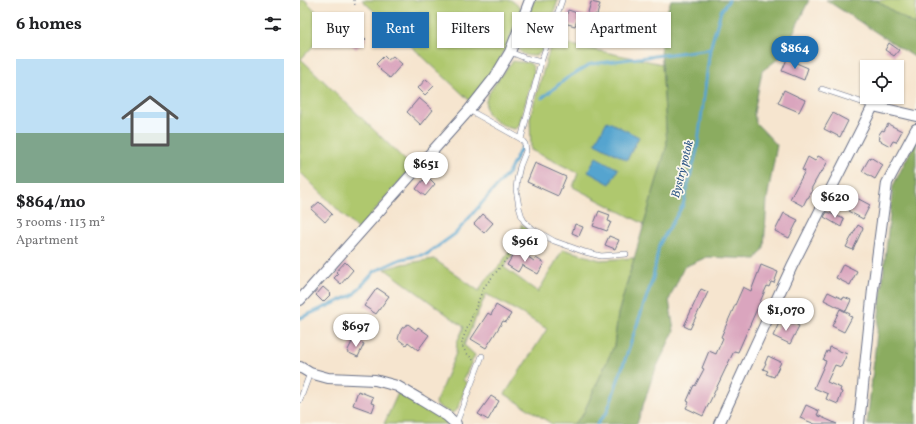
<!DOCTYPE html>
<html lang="en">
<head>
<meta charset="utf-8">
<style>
	:root { --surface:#fff; --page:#f2f2f2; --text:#202124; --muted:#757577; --accent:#1f6fb2 }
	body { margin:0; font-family:Vollkorn,serif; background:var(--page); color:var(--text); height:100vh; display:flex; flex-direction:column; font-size:15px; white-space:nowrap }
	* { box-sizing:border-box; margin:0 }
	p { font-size:13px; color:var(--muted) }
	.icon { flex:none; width:22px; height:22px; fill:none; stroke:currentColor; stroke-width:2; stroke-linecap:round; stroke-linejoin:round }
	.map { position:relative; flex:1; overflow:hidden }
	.details { display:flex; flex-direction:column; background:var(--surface); width:300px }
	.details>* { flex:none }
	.top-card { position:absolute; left:12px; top:12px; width:380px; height:36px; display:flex; gap:8px }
	.tools { position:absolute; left:560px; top:60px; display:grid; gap:8px }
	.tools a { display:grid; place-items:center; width:44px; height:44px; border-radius:0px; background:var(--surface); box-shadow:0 1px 3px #0004; font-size:20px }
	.price { position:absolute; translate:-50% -34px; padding:0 9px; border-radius:14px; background:#fff; color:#222; font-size:13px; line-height:26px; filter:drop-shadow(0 1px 2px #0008) }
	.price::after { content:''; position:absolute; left:50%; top:24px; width:12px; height:9px; margin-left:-6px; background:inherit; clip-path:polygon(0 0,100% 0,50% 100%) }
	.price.on { background:var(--accent); color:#fff }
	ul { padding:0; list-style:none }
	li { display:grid; align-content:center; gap:8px; height:212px; padding:0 16px }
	li span { display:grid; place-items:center; height:124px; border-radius:0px; color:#555 }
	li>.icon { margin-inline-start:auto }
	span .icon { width:72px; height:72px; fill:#fffc; stroke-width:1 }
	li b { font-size:17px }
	h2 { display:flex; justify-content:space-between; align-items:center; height:48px; padding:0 16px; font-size:17px }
	.pill { padding:0 14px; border-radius:0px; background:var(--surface); box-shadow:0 1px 3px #0004; font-size:14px; line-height:36px }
	.pill.on { background:var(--accent); color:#fff }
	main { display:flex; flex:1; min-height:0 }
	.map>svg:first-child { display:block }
</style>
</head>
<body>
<main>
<section class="details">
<h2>6 homes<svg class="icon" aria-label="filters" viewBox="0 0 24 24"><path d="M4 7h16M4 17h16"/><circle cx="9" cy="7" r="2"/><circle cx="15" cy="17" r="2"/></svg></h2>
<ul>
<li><span style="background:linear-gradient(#bfe0f5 60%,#7fa58c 0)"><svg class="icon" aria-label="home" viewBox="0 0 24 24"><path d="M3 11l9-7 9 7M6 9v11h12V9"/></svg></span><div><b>$864/mo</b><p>3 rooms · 113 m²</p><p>Apartment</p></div></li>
</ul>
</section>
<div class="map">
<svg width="616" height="424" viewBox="0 0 616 424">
	<rect width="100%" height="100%" fill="#fbf7ec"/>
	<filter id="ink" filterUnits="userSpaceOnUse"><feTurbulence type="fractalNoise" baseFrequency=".025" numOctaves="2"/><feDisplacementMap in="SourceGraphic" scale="8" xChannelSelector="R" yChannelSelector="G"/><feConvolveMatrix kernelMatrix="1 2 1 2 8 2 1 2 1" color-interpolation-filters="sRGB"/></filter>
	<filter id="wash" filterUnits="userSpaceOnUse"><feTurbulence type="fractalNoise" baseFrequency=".012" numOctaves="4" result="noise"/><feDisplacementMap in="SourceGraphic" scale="16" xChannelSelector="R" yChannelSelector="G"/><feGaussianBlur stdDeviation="0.9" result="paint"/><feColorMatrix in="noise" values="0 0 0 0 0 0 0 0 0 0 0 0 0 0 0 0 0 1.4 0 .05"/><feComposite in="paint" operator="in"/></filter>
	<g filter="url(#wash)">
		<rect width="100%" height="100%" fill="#f6e5cf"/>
		<path fill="#afc86e" stroke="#657c66" d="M0 0H5L31 27 1 59 112 167 58 230 0 172Z
			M62 0H211L221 8 206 49 189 78 170 101Z
			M234 0H258L241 52C236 58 220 57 218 47 218 45 219 42 219 40Z
			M576 0H616V26Z
			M252 41 362 64 367 145 344 224 273 187 278 173 231 150 230 117Z
			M213 61C224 64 233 58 234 73L219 125 215 129C208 128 203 125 197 122 177 110 187 95 197 81 202 74 207 67 213 61Z
			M221 224 229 230 204 267 205 268 238 292 263 249 300 260 334 258 318 314 314 346 282 416 273 424H252L205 394 247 329 219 312 186 294 164 345 175 355 163 380 167 383 157 410 152 413 148 412 135 404 156 353 157 342 164 327 85 269 103 264 134 259 179 291 184 282 201 264 221 233Z
			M98 393 112 399 145 419 150 424H84Z"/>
		<path fill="#8bac61" stroke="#536e60" d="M371 0H509L482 56 462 71 454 113 456 123 477 145 467 199 464 248 456 259 407 257 384 267 369 300 374 331 353 375 337 424H273L282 416 314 346 318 314 367 145 360 31Z
			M526 0H576L616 26V58Z
			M616 140V424H567L593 186Z"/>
		<path fill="#55a4cf" stroke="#386a96" d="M307 121 339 137 327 160 295 143Z
			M296 157 318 169 310 184 288 172Z"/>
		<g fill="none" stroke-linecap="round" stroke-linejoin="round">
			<path stroke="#55a4cf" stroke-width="3" d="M242 98 267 78 291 64 410 49
				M0 318 53 295 75 271 101 259 127 254 155 234 209 172 221 148
				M297 424 307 412 353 278 359 245 383 205 397 150 410 49 421 11 429 0"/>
		</g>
		<g id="blocks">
			<path fill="#daa5be" d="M291 2 300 4 297 15 295 14 292 26 277 21 275 26 264 23 268 10 287 16Z
				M55 29 66 39 56 49 45 39Z
				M589 43 599 50 594 56 585 50Z
				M84 56 88 60 93 56 102 64 90 78 80 70 81 69 76 64Z
				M487 59 508 68 504 80 482 71Z
				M126 79 134 86 125 95 118 88Z
				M484 90 505 100 499 112 478 103Z
				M119 98 133 110 121 125 107 112Z
				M533 113 548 121 540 137 524 129Z
				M588 124 602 131 596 142 593 141 590 146 579 140 580 137 578 136 582 130 584 131Z
				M518 156 528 161 522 172 521 171 511 189 513 190 508 198H507L503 206 490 199 505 171 502 170 508 157 515 161Z
				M570 157 583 165 575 179 562 171Z
				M235 163 266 177 258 196 227 182Z
				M128 177 135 184 125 196 116 189 123 180 124 181Z
				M555 197 570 205 563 219 548 211Z
				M19 202 32 214 25 222 11 209Z
				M299 211 310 215 308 221 311 222 307 231 293 226Z
				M527 212 544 219 541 227 524 217Z
				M484 213 498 220 489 238 475 231Z
				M183 214 193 223 184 233 174 224Z
				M275 224 283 227 279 236 272 233Z
				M558 225 563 228 553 250 546 247Z
				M309 236 319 240 315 249 305 245Z
				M216 250 219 252 220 251 234 261 236 258 244 263 238 274 222 265 218 272 207 265Z
				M45 262 53 270 41 284 34 278 38 274 36 272Z
				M543 264 557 271 550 285 536 278Z
				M461 265 478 272 474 283 471 282 469 287 467 286 438 352 434 351 403 416 386 408 389 402 387 401 394 385 395 386 404 369 402 368 409 351 416 354 423 338 421 337 443 287 451 291Z
				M23 287 31 294 23 302 16 295Z
				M77 288 89 296 76 314 64 306Z
				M401 289 408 292 390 329 384 326Z
				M528 292 543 299 544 297 551 300 546 311 524 300Z
				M196 305 211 314 206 322 203 321 186 348 171 339 188 313 191 315Z
				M540 309 550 314 549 316 552 317 544 332 532 326Z
				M482 322 488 326 490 322 499 326 490 344 473 336 479 323 481 324Z
				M108 324 116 330 118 327 129 335 118 350 108 342 106 345 98 339 100 332 102 328Z
				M54 338 64 344 58 357 47 352Z
				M530 347 547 354 541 367 535 365 527 382 541 388 540 391 542 392 538 404 526 399 528 394 514 388 526 361 523 360 527 351 529 352Z
				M468 356 481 362 474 377 466 374 468 371 463 369 466 363H465Z
				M58 391 73 397 71 403 75 404 72 412 53 405Z
				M191 396 199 401 188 420 178 414Z
				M506 405 519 411 517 415 537 424H515L500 418Z"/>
		</g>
	</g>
	<g filter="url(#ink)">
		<use href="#blocks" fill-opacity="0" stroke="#686f86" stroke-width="1"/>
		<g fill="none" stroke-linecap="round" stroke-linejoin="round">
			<g stroke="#686f86" stroke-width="6">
				<path id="lane" d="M210 52 225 58 241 62
					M522 89 573 106
					M169 110 221 139 225 144 226 151 220 166 217 180 216 189 219 207 222 217 224 221 233 229 254 241 285 252 301 256 326 254
					M221 139 241 62 262 0
					M0 400 10 373
					M156 424 182 356"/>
			</g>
			<g stroke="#686f86" stroke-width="12">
				<path id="street" d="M0 300 169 110 195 77 210 52 230 0
					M0 367 10 373 28 378 75 380 97 386 121 400 147 416 156 424
					M419 424 492 266 573 106 616 116
					M559 424 573 289 587 183 616 129"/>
			</g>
			<path stroke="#686f86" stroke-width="1.5" stroke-dasharray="1 3" stroke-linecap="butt" d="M54 0 55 6
				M173 360C169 355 161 349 162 341L184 287 202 265 221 238 223 231"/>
			<use href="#lane" stroke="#fff" stroke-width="5"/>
			<use href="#street" stroke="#fff" stroke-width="10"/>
		</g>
	</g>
	<g text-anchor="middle" stroke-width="3.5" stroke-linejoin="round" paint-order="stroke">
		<g font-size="12" font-style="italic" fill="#2f5886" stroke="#fbf7ec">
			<text transform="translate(382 169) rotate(-76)" y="4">Bystrý potok</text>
		</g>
	</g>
</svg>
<div class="tools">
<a><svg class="icon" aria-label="locate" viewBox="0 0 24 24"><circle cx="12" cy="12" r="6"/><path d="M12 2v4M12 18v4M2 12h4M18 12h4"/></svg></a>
</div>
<b class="price on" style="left:495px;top:70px">$864</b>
<b class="price" style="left:126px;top:186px">$651</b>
<b class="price" style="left:535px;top:219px">$620</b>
<b class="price" style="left:225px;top:263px">$961</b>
<b class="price" style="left:486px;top:332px">$1,070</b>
<b class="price" style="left:56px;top:348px">$697</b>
<div class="top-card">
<a class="pill">Buy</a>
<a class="pill on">Rent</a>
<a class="pill">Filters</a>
<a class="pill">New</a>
<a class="pill">Apartment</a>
</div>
</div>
</main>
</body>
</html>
